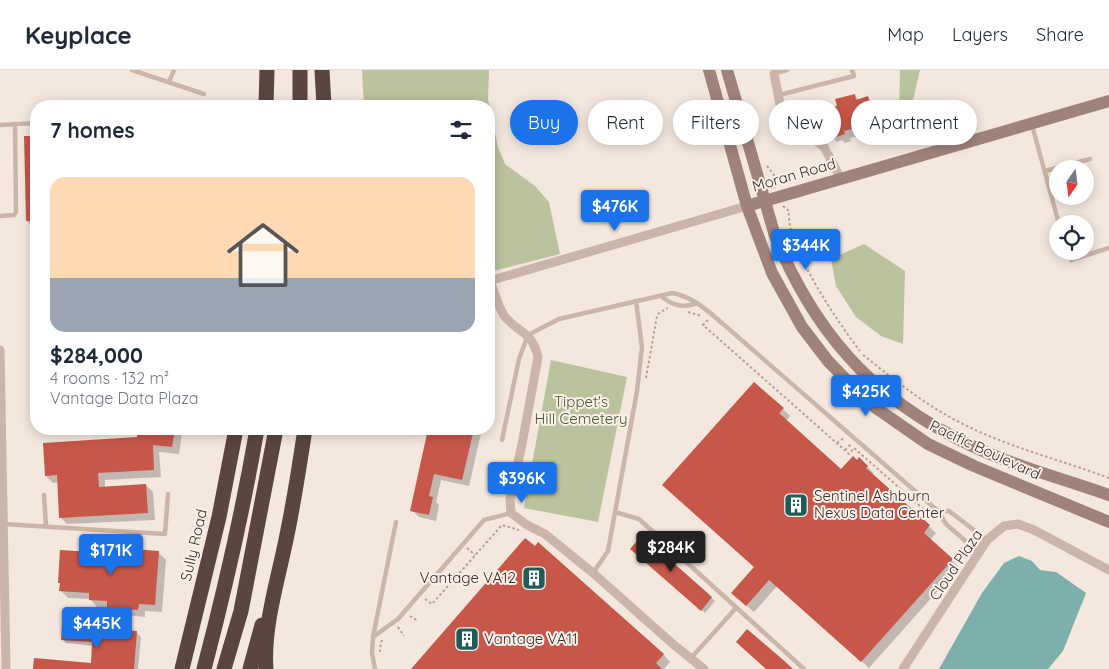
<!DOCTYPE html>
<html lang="en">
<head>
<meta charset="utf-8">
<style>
	:root { --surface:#fff; --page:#f6f6f7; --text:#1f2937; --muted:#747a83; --line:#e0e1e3; --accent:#1a73e8 }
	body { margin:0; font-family:Quicksand,sans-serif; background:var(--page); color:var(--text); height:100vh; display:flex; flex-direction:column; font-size:19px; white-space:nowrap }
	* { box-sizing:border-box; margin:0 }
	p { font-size:16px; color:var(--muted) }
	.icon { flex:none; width:28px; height:28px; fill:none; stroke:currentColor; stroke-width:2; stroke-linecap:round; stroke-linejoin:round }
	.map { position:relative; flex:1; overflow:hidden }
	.sheet { position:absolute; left:30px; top:30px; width:465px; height:335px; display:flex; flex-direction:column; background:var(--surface); border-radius:20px; box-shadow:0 2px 12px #0003 }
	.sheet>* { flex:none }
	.hud { position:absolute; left:510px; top:30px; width:475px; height:45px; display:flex; gap:10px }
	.needle { width:32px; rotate:194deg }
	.tools { position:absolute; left:1049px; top:90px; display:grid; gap:10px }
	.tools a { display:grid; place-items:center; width:45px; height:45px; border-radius:50%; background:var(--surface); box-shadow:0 2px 12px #0003; font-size:25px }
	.price { position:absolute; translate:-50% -42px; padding:0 11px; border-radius:5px; background:var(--accent); color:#fff; font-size:16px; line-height:32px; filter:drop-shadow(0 1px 2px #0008) }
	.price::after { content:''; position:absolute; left:50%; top:30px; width:15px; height:11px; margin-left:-8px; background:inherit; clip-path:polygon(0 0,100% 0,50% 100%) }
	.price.on { background:#222; color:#fff }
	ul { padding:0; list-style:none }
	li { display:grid; align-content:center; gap:10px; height:265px; padding:0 20px }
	li span { display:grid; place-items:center; height:155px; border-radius:15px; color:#555 }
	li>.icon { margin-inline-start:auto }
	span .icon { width:90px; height:90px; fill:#fffc; stroke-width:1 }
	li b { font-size:21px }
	h2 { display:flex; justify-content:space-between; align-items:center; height:60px; padding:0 20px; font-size:21px }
	.chip { padding:0 18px; border-radius:22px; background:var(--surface); box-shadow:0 2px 12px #0003; font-size:18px; line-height:45px }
	.chip.on { background:var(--accent); color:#fff }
	header { display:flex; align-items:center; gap:30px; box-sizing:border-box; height:70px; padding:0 25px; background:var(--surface); border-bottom:1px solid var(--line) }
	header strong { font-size:24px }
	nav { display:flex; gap:28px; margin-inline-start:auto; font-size:18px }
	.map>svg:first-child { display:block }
</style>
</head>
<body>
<header>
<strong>Keyplace</strong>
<nav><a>Map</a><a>Layers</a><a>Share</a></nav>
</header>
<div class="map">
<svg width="1109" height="599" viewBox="0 0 1109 599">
	<rect width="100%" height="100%" fill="#f3e7de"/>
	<path fill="#bbc29e" d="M362 0H489L488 29 498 77 505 94 535 116 549 132 560 184 489 202V36H364Z
		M900 0H920L909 48 899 42Z
		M864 174 905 201 903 274 881 266 856 247 836 216 831 189Z
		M551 290 627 307 598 452 524 438Z"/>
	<path fill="#7db0ac" d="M1019 486 1032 491 1040 500 1056 502 1086 523 1063 581 1048 599H939L982 523 1004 493Z"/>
	<path fill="#0003" d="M854 25 859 30 868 28 875 35 882 59 874 61 875 64 869 66 867 64 850 68 851 71 845 73 842 70 837 72 830 65 838 36Z
		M25 67H36V158H34L27 151Z
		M489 309 492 313 489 328Z
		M783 339 790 346 786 351 842 401 867 396 874 404 872 405 936 463 930 470 959 497 869 598 777 516 754 542 740 530 756 498 670 422Z
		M140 359H180L182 363 179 384 159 382 161 407 105 410V417L146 415 153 422 155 450 67 454 60 447 58 412 53 413 46 406 139 369Z
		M430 359H482L469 416 441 410 436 432 439 435 436 451 419 447 412 440Z
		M642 467 715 531 705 543 635 482Z
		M526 469 663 584 670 592 664 599H412Z
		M93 483H159L166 490 162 542 145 541V547L115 544 108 537H97L90 529 68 528 61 521V514L59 512Z
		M136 562 141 567 138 599H34L35 590 92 594 93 576 66 573 62 569Z"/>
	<path fill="#c65749" d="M855 24 856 30 868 26 876 52 868 54 869 57 861 60 860 57 844 61 845 64 837 67 836 63 829 66 821 40 837 36 835 29Z
		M24 66H36V151H26Z
		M754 312 784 338 779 343 841 399 853 386 857 390 859 387 868 396 866 398 930 455 924 463 953 489 861 592 769 510 746 536 731 523 754 497 662 415Z
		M139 359H175L172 377 153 375 154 400 98 403 99 417 146 414 148 443 59 448 57 405 45 406 43 373 137 367Z
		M428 359H474L462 410 434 404 429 426 433 427 429 445 410 441Z
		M642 465 712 527 701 541 630 479Z
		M525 468 535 476 538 472 664 584 656 593 662 599H411Z
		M93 476 159 481 155 535 139 534 138 540 107 538V531L89 530V523L59 521 60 513H58L60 480 92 482Z
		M62 555 137 561 134 599H33L34 588 91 593 92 572 61 570Z
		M747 559 781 588 793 599H766L736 572Z"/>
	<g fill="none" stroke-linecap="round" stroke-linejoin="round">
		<path stroke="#b79f94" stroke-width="2" stroke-dasharray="2.5 2.5" stroke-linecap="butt" d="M767 96 774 105 772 111 775 118
			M783 136 789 141C785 175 839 254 860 281
			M688 242 702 246
			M708 250 703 255 849 384 854 378 936 450
			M863 285C895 310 926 336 963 354 1008 377 1061 390 1109 408
			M646 308 657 246 659 243 668 238
			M837 373 845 367
			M845 380 852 373
			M962 477 965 487
			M467 478 475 485
			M425 529 432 534 502 455 519 460
			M410 546 418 551
			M398 557 404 566
			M380 582 381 572 384 568"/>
		<path stroke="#cbb5aa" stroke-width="4.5" d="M132 0 204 24
			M773 4 787 0
			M169 12 174 0
			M779 25 854 6 852 0
			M0 55 36 53
			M1032 55 1059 154
			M1045 101 1090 89
			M0 146 14 145 16 142 15 54
			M1068 181 1071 190 1109 178
			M661 226C672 235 681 238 695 234
			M502 370 519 289 528 265 559 249 672 223C689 226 702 236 715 247L938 441 946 454 978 482
			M44 425 46 456
			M938 441H949L987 470
			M615 442 639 449 804 599
			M3 454 165 464 168 424
			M593 503 608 481 637 321 642 277 636 231
			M373 567 398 549 484 450 511 443
			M691 588 736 538
			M375 599 372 583 373 567 396 452"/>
		<path stroke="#cbb5aa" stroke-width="9" d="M774 4 781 39 794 54 824 77 841 109
			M489 211 747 136
			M490 211C495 222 498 239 506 248 521 264 532 262 538 287L522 374 510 429 511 443 527 455 545 464 593 503 674 575 704 599
			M0 280 6 599
			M903 599 987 470 1004 456 1018 454 1034 460 1109 500"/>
		<path stroke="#9f837b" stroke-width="12" d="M709 0 747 136 772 203 802 257 828 291 857 321 876 338 928 374 974 396 1109 452
			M727 0 775 166C819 273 884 339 990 384 1029 400 1070 411 1109 425
			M747 136 1109 31"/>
		<path stroke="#5a4541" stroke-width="15" d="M322 0 324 36
			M266 36 267 0
			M300 36V0
			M182 599 219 447 236 359
			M204 599C225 519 243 440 257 359
			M224 599 241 541 276 359
			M250 599 262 555
			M266 599C263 561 276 516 284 479 293 439 299 399 305 359"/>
	</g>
	<defs>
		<g id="building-square" transform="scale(1.25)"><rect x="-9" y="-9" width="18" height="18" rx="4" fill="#1f5b57" stroke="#faf1eb"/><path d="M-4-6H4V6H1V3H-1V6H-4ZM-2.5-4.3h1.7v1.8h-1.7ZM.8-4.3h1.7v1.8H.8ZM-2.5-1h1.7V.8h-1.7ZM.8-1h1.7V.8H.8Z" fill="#fff"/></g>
	</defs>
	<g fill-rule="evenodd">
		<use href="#building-square" x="796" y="435"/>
		<use href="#building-square" x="534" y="508"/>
		<use href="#building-square" x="467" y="569"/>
	</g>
	<g text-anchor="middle" stroke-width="4" stroke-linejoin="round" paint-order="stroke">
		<g font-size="15" fill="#392c2a" stroke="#faf1eb">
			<text transform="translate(794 105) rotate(-16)" y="5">Moran Road</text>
			<text transform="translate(985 380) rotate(25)" y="5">Pacific Boulevard</text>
			<text transform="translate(194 475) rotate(-77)" y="5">Sully Road</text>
			<text transform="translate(956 495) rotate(-56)" y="5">Cloud Plaza</text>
		</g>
		<g font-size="15" fill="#4d572d" stroke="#faf1eb">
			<text x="581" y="337">Tippet's<tspan x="581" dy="17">Hill Cemetery</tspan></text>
		</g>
		<g font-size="15" fill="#392c2a" stroke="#faf1eb" text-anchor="start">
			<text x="814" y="431">Sentinel Ashburn<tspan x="814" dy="17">Nexus Data Center</tspan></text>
			<text x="516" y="513" text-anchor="end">Vantage VA12</text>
			<text x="484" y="574">Vantage VA11</text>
		</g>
	</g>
</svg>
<div class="tools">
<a><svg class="needle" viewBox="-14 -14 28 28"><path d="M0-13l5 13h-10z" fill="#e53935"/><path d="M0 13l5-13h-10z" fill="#747a83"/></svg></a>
<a><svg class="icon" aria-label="locate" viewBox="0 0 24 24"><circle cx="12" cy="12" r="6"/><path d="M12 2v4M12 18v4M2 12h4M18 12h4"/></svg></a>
</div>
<b class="price" style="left:615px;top:162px">$476K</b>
<b class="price" style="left:806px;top:201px">$344K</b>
<b class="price" style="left:866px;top:347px">$425K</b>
<b class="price" style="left:522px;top:434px">$396K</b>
<b class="price on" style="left:671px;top:503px">$284K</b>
<b class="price" style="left:111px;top:506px">$171K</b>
<b class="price" style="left:97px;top:579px">$445K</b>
<div class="hud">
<a class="chip on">Buy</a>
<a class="chip">Rent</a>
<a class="chip">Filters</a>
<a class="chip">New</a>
<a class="chip">Apartment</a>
</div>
<section class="sheet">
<h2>7 homes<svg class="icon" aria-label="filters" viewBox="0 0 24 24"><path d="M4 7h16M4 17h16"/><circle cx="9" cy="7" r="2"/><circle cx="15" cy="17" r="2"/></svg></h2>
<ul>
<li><span style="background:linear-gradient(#ffd9b3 65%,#9aa5b1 0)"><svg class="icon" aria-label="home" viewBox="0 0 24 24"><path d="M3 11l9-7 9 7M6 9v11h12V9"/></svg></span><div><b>$284,000</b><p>4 rooms · 132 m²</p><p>Vantage Data Plaza</p></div></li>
</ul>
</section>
</div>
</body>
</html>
